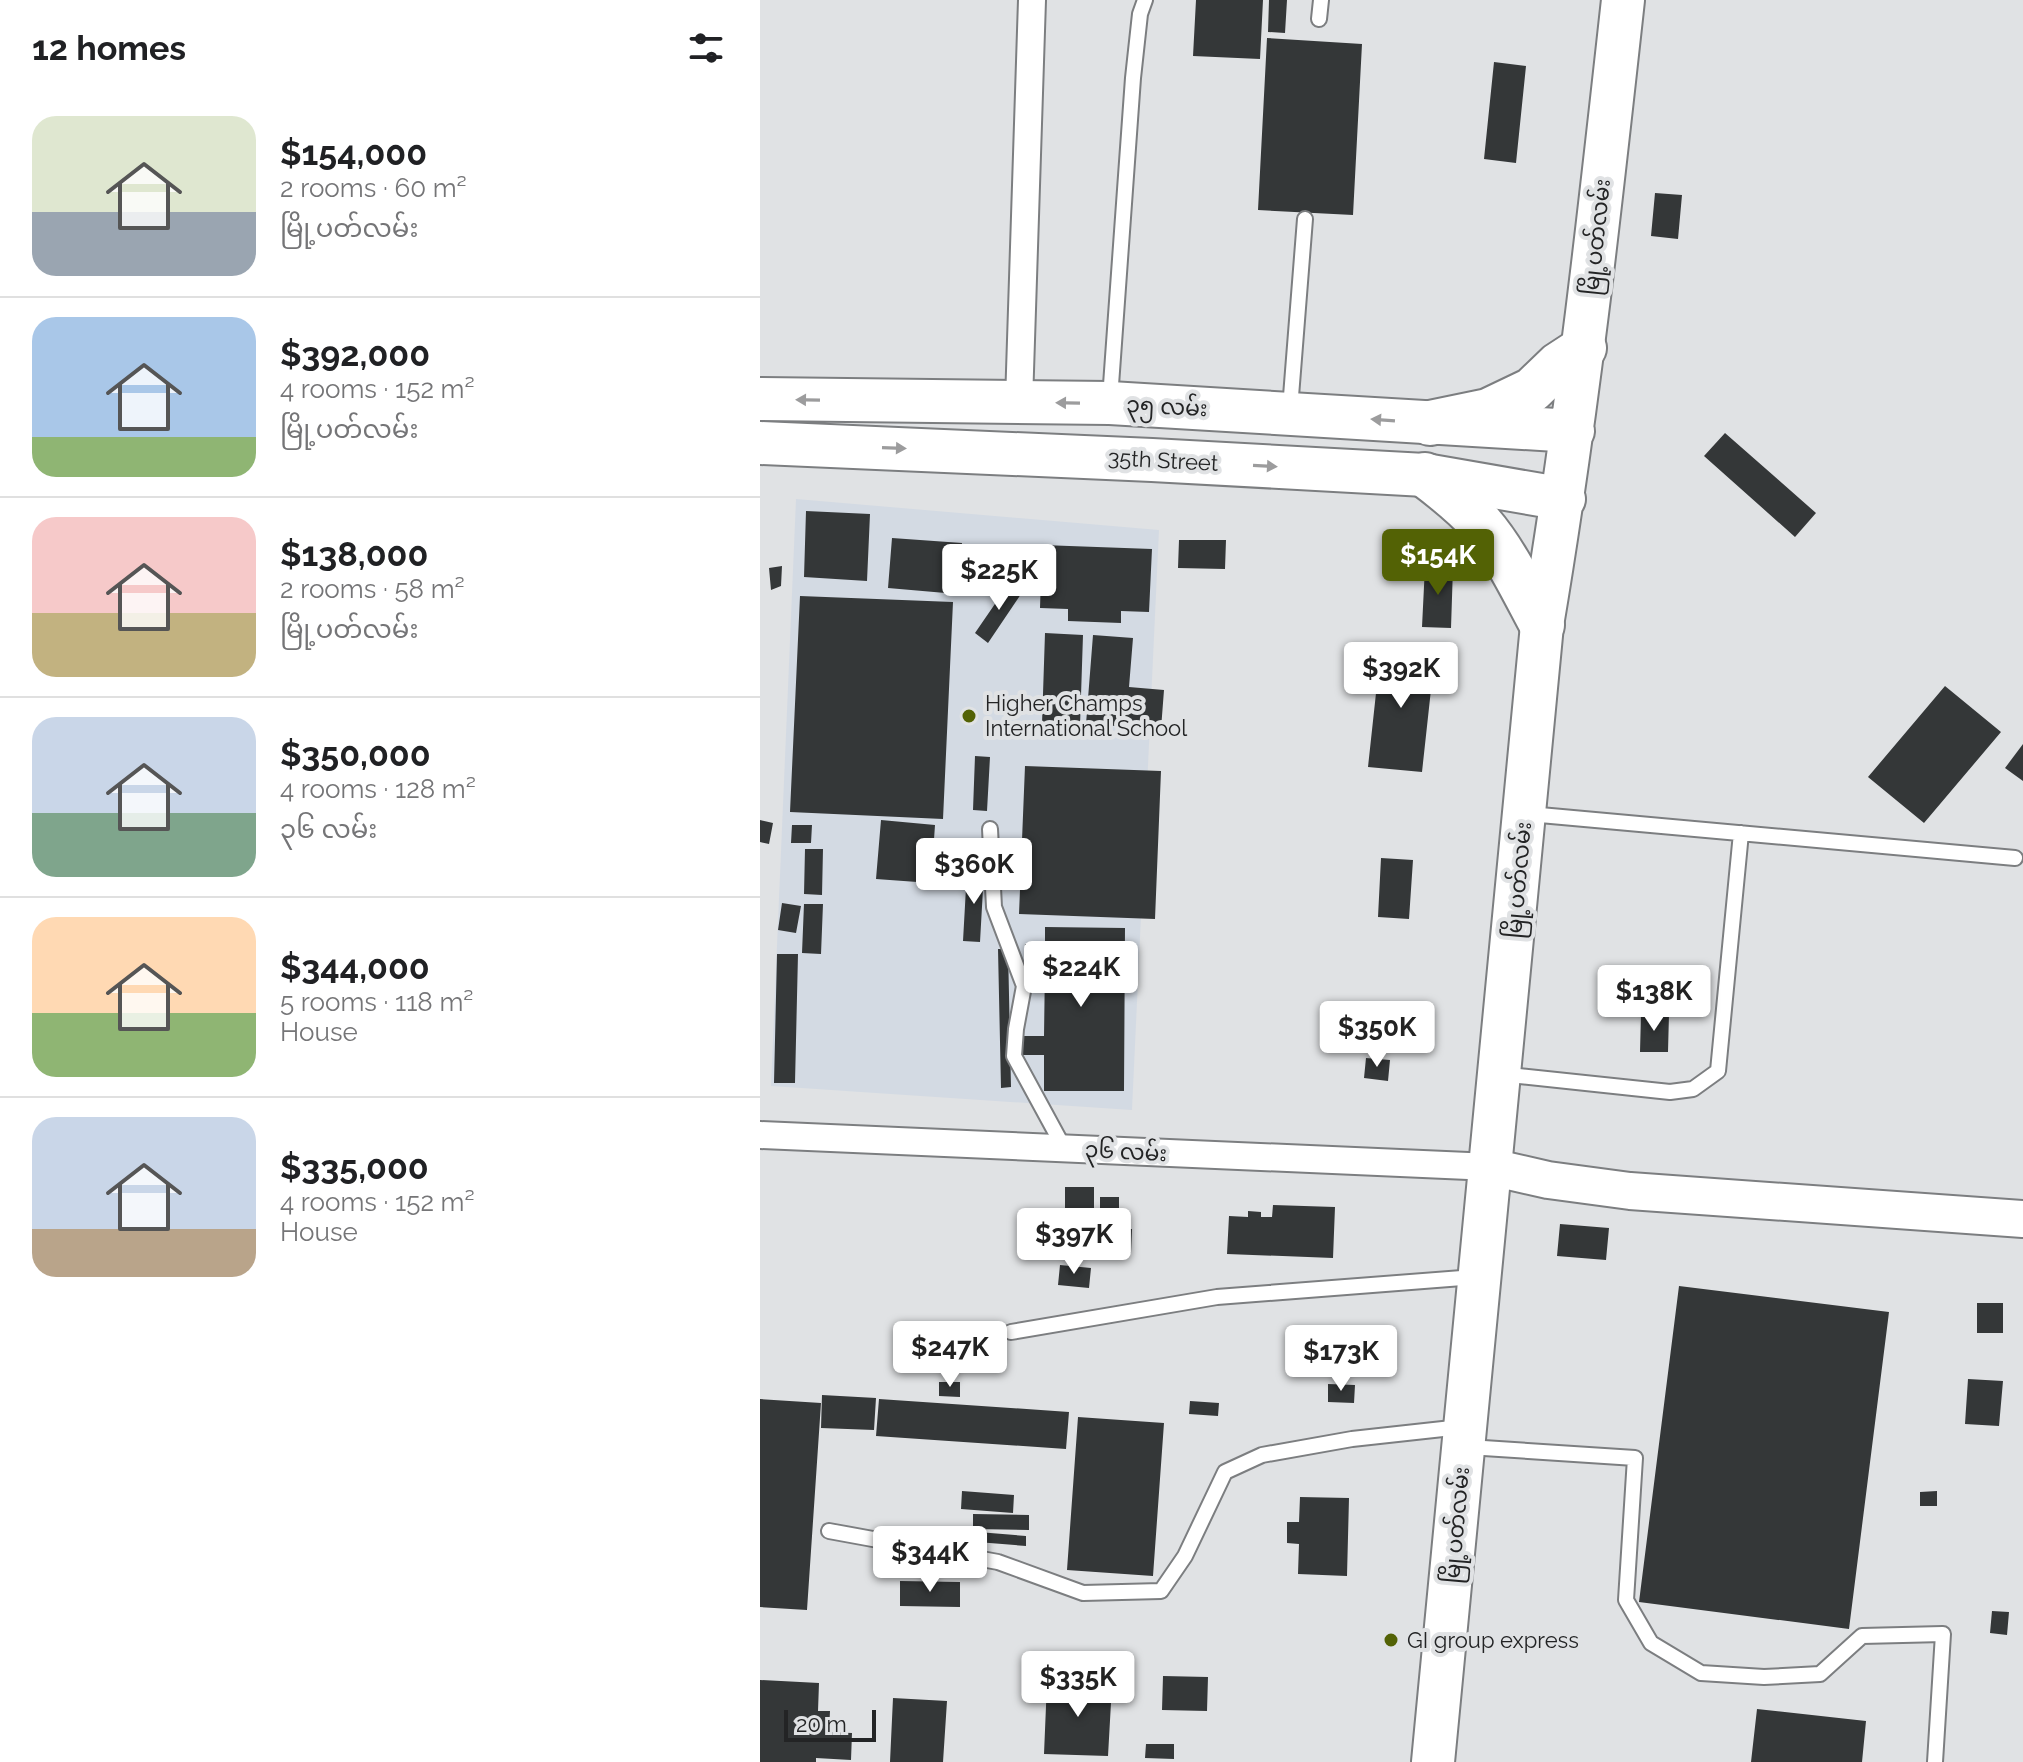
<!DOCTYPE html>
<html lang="en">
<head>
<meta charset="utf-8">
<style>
	:root { --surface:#fff; --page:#f2f2f2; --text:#202124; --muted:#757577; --line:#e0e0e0; --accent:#536205 }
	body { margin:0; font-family:Raleway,"Noto Sans Myanmar",sans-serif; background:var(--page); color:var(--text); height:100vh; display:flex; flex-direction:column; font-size:30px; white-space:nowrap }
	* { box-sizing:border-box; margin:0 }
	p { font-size:26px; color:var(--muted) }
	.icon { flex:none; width:44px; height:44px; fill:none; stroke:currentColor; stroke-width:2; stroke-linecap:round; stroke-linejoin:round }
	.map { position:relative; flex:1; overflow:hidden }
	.details { display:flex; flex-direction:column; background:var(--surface); width:760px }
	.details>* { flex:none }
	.scale { position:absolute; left:24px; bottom:20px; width:92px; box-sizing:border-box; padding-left:8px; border:4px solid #232425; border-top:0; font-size:22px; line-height:28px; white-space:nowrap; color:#232425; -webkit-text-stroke:6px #e0e2e4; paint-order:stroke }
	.price { position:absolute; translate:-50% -68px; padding:0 18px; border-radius:8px; background:#fff; color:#222; font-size:26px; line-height:52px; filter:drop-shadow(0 2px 4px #0008) }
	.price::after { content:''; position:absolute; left:50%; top:48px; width:24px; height:18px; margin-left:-12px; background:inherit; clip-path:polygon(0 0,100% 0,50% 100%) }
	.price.active { background:var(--accent); color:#fff }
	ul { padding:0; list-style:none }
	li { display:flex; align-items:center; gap:24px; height:200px; padding:0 32px }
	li+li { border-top:2px solid var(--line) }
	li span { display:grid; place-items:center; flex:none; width:224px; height:160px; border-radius:24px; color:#555 }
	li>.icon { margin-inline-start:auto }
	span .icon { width:96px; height:96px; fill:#fffc; stroke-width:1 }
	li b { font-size:34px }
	h2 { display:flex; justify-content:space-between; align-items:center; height:96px; padding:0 32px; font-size:34px }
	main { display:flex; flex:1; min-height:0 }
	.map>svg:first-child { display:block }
</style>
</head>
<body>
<main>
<section class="details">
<h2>12 homes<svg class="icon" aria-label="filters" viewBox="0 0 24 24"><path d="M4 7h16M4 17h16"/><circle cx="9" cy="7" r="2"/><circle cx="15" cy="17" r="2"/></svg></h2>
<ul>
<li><span style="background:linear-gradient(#dfe7d0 60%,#9aa5b1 0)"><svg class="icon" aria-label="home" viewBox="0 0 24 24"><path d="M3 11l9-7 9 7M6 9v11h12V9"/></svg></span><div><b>$154,000</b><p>2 rooms · 60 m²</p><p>မြို့ပတ်လမ်း</p></div></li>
<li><span style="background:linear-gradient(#a9c7e8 75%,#8fb573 0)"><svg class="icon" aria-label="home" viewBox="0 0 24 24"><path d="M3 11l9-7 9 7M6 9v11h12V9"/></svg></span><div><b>$392,000</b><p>4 rooms · 152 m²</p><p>မြို့ပတ်လမ်း</p></div></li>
<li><span style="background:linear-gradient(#f6c9c9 60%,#c2b280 0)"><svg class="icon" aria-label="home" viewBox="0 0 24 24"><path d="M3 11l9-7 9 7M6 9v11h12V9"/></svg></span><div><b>$138,000</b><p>2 rooms · 58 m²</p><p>မြို့ပတ်လမ်း</p></div></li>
<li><span style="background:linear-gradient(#c9d6e8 60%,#7fa58c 0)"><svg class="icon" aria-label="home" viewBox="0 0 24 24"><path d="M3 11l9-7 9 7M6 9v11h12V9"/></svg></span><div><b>$350,000</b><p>4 rooms · 128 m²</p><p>၃၆ လမ်း</p></div></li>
<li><span style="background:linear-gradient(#ffd9b3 60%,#8fb573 0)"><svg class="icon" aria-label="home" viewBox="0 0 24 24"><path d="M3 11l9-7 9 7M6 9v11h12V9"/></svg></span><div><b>$344,000</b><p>5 rooms · 118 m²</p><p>House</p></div></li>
<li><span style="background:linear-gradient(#c9d6e8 70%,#b9a48a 0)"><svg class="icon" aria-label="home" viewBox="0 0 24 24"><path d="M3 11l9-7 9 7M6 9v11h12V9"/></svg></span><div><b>$335,000</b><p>4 rooms · 152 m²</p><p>House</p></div></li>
</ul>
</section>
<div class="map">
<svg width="1263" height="1762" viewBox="0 0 1263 1762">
	<rect width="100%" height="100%" fill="#e0e2e4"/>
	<path fill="#d3dae3" d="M36 499 399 530 372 1110 11 1086Z"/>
	<path fill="#343738" d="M436 0H503L500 59 433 56Z
		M509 0H527L525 33 508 32Z
		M507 38 602 44 593 215 498 210Z
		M734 62 766 66 756 163 724 159Z
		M895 193 922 195 918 239 891 236Z
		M965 433 1056 513 1035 537 944 456Z
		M46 511 110 514 107 581 44 577Z
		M132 538 202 543 197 594 128 588Z
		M419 540H466L465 569 418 568Z
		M282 545 392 549 389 612 361 611V623L308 621V609L280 608Z
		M22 566 21 586 11 590 9 568Z
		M665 566 693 567 691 628 662 627Z
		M250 582 263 591 228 643 215 633Z
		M40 596 193 602 183 819 30 812Z
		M285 633 323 635 320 726 282 724Z
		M333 635 373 638 369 687 404 690 401 729 326 724Z
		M621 647 675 653 662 772 608 767Z
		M1185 686 1241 732 1164 823 1108 777Z
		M1263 744V781L1245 768Z
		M215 756 230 757 227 811 213 810Z
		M265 766 401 771 395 919 259 914Z
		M0 820 13 823 9 844 0 842Z
		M121 820 175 825 171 883 116 879Z
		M32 825H52L51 843H31Z
		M45 849H63L62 895 44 894Z
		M621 858 653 860 649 919 618 917Z
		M207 870 224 871 220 942 203 941Z
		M22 903 41 906 36 933 18 930Z
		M44 904H63L61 954 42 953Z
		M285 927 365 928 364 1091H284V1055H263V1036H284L285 965H265V944H285Z
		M238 949H248L251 1087 241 1088Z
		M17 954H38L35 1083H14Z
		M881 1013 909 1014 908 1052H880Z
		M606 1058 630 1060 628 1081 604 1078Z
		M305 1187H334V1218H305Z
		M340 1197H359V1219H340Z
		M513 1205 575 1207 573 1258 467 1254 469 1216 488 1217V1211L501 1212V1217H512Z
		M800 1224 849 1228 846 1260 797 1256Z
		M262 1228 293 1229V1249H262Z
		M346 1229H372L371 1253 346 1252Z
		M300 1265 331 1268 329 1288 298 1285Z
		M919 1286 1129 1312 1089 1629 879 1602Z
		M1217 1303H1243V1333H1217Z
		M1208 1379 1243 1381 1239 1426 1205 1424Z
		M179 1382H200V1397L179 1396Z
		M568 1384 595 1385 594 1403 568 1402Z
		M62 1395 116 1398 114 1430 61 1428Z
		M0 1399 61 1403 47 1610 0 1607Z
		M119 1399 309 1412 306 1449 116 1436Z
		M430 1401 459 1403 458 1416 429 1414Z
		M318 1417 404 1423 393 1576 307 1570Z
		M202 1491 254 1495 253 1513 201 1509Z
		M1177 1491V1506H1160V1492Z
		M540 1497 589 1498 587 1576 538 1574 539 1544 527 1543V1522H539Z
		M213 1514 269 1515V1530L213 1529Z
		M218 1532 266 1536V1546L217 1542Z
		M140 1581 200 1582V1607L140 1606Z
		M1232 1611 1249 1612 1247 1635 1230 1633Z
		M403 1676 448 1677 447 1711 402 1710Z
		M0 1680 59 1683 58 1711H70L69 1732 92 1733 91 1760 56 1758V1762H0Z
		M287 1682 352 1685 348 1756 284 1754Z
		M133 1698 187 1701 183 1762H130Z
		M997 1709 1106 1721 1102 1762H991Z
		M386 1744H414V1759L385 1758Z"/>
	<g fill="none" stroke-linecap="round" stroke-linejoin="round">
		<g stroke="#7c7e80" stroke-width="18">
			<path id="lane" d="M559 19 561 0
				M350 399 373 78 380 14 385 0
				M530 409 545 219
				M769 814 1255 858
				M230 829 234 907 264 986 256 1029 254 1056 304 1148
				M740 1074 910 1092 933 1089 958 1071 981 833
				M251 1332 457 1297 715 1277
				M708 1447 875 1458 866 1600 891 1643 941 1673 1004 1677 1060 1674 1102 1636 1183 1634 1175 1762
				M69 1531 238 1562 323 1593 401 1591 425 1556 465 1472 502 1455 592 1439 701 1427"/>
		</g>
		<g stroke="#7c7e80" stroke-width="30">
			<path id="street" d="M259 402 272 0
				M0 1135 731 1167"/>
		</g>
		<g stroke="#7c7e80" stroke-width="40">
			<path id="secondary" d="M731 1167 788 1180 870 1191 1263 1219"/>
		</g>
		<g stroke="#7c7e80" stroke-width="46">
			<path id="primary" d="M0 399 350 403 813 431
				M0 443 392 460 665 475 804 499
				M673 1762 782 625C817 418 840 209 863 0"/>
		</g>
		<g stroke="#7c7e80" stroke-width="48">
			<path id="highway" d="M670 423 728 411 772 390 798 365 824 348
				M665 475C685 490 704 505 721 524 746 553 764 592 782 625"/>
		</g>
		<use href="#lane" stroke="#fff" stroke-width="14"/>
		<use href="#street" stroke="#fff" stroke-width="26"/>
		<use href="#secondary" stroke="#fff" stroke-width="36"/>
		<use href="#primary" stroke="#fff" stroke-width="42"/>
		<use href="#highway" stroke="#fff" stroke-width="44"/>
	</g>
	<defs><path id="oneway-solid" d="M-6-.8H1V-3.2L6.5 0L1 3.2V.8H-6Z" transform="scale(2)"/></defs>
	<g fill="#9c9c9d">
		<use href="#oneway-solid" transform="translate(48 400) rotate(-179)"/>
		<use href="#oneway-solid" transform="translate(308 403) rotate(-179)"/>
		<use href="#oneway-solid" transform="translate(623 420) rotate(-176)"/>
		<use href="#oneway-solid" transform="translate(134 448) rotate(2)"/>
		<use href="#oneway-solid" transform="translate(505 466) rotate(3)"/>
	</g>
	<g fill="#536205" stroke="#e0e2e4" stroke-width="3">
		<circle cx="209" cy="716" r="8"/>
		<circle cx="631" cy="1640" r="8"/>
	</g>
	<g text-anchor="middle" stroke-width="8" stroke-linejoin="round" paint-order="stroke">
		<g font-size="22" fill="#232425" stroke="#e0e2e4">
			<text transform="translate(836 237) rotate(-84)" y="8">မြို့ပတ်လမ်း</text>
			<text transform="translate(407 406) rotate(3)" y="8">၃၅ လမ်း</text>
			<text transform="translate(403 460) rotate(3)" y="8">35th Street</text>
			<text transform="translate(758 880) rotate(-85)" y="8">မြို့ပတ်လမ်း</text>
			<text transform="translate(366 1151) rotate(3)" y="8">၃၆ လမ်း</text>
			<text transform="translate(696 1525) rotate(-85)" y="8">မြို့ပတ်လမ်း</text>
		</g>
		<g font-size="22" fill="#232425" stroke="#e0e2e4" text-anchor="start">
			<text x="225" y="711">Higher Champs<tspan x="225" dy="25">International School</tspan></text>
			<text x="647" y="1648">GI group express</text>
		</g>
	</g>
</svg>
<div class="scale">20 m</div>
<b class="price active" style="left:678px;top:597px">$154K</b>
<b class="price" style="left:239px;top:612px">$225K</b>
<b class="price" style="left:641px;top:710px">$392K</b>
<b class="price" style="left:214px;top:906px">$360K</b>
<b class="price" style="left:321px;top:1009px">$224K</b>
<b class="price" style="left:894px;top:1033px">$138K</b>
<b class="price" style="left:617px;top:1069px">$350K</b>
<b class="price" style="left:314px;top:1276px">$397K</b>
<b class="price" style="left:190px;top:1389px">$247K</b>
<b class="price" style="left:581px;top:1393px">$173K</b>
<b class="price" style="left:170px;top:1594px">$344K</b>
<b class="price" style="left:318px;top:1719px">$335K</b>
</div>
</main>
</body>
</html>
